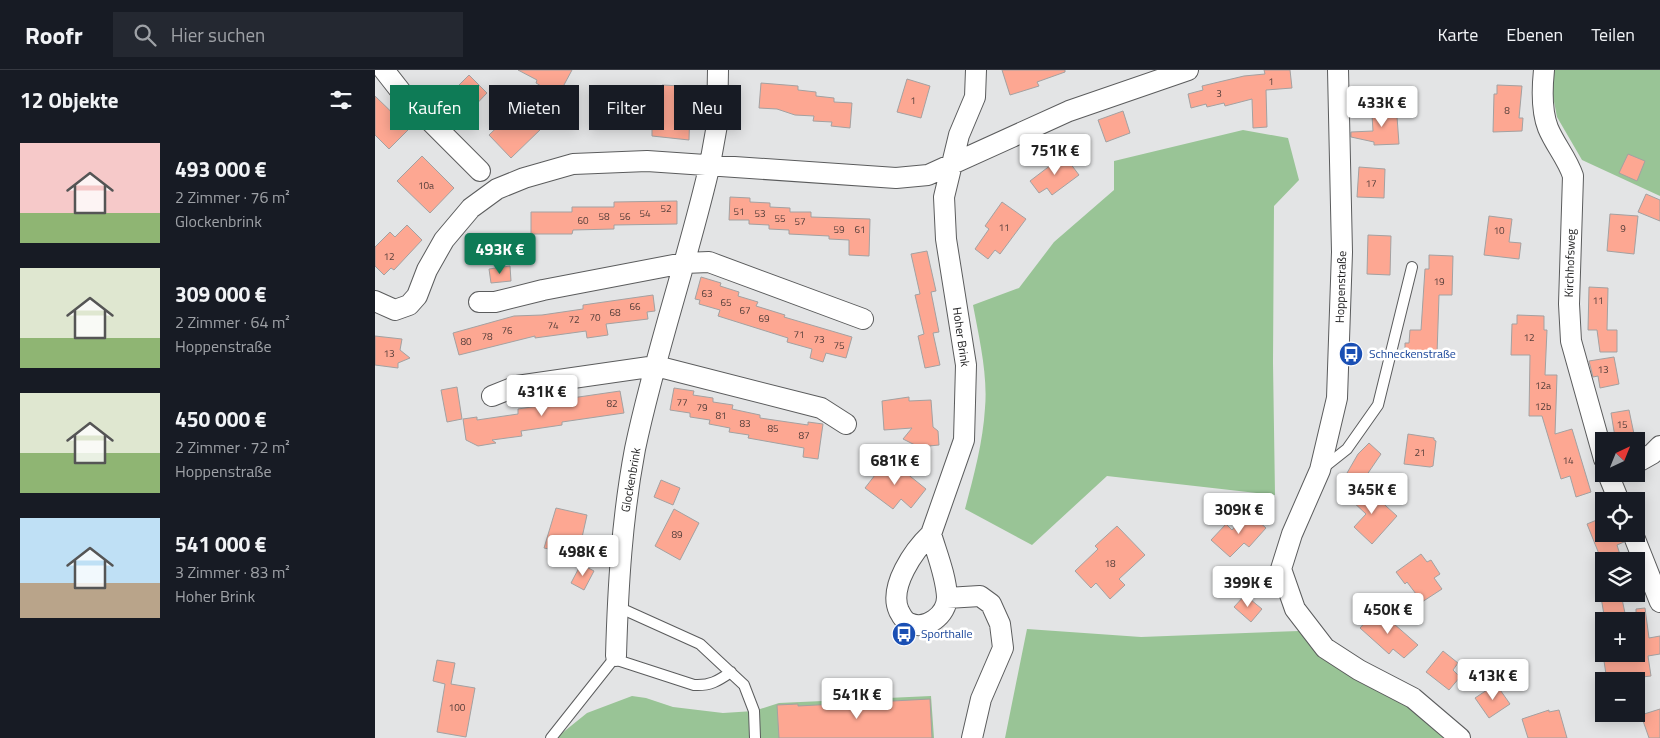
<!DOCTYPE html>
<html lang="de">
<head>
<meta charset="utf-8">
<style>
	:root { --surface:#171b24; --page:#242831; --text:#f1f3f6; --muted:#9ea1a6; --line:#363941; --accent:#0e7b56 }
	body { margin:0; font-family:"Titillium Web",sans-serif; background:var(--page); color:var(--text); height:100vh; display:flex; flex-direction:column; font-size:19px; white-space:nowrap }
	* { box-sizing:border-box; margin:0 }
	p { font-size:16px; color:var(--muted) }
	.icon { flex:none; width:28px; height:28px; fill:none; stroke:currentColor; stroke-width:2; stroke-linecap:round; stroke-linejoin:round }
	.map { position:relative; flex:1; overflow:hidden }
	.sheet { display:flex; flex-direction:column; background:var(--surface); width:375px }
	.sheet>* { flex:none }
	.top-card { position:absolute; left:15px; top:15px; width:475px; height:45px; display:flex; gap:10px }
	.needle { width:32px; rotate:43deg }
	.controls { position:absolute; left:1220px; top:362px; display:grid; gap:10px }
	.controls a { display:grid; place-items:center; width:50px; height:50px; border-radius:0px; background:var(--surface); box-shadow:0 2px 12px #0003; font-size:25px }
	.price { position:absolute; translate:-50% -42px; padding:0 11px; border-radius:5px; background:#fff; color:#222; font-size:16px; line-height:32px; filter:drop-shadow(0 1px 2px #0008) }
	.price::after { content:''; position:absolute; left:50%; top:30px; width:15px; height:11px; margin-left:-8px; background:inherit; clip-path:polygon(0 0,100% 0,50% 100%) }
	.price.active { background:var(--accent); color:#fff }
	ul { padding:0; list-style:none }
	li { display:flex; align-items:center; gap:15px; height:125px; padding:0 20px }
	li span { display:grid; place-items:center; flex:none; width:140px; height:100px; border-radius:0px; color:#555 }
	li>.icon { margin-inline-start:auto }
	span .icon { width:60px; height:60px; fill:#fffc; stroke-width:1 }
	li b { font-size:21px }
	h2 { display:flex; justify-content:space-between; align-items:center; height:60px; padding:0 20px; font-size:21px }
	.tag { padding:0 18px; border-radius:0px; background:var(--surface); box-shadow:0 2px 12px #0003; font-size:18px; line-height:45px }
	.tag.active { background:var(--accent); color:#fff }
	header { display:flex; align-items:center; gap:30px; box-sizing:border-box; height:70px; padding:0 25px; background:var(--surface); border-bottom:1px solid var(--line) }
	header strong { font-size:24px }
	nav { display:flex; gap:28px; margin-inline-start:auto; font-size:18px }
	.search { width:350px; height:45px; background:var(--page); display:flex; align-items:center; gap:12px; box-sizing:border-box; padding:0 18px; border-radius:0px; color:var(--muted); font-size:19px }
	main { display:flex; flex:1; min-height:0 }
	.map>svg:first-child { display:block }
</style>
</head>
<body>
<header>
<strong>Roofr</strong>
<div class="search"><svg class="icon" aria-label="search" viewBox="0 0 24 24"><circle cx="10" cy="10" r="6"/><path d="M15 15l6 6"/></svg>Hier suchen</div>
<nav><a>Karte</a><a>Ebenen</a><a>Teilen</a></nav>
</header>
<main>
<section class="sheet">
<h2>12 Objekte<svg class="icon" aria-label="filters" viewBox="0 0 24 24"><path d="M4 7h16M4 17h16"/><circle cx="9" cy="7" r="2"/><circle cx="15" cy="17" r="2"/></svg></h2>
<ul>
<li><span style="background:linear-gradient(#f6c9c9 70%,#8fb573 0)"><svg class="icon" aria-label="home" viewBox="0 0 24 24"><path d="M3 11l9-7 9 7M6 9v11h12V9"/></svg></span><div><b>493 000 €</b><p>2 Zimmer · 76 m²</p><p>Glockenbrink</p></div></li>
<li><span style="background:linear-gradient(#dfe7d0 70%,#8fb573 0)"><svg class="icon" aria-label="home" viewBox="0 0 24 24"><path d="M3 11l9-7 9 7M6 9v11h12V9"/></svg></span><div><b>309 000 €</b><p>2 Zimmer · 64 m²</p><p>Hoppenstraße</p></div></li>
<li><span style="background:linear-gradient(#dfe7d0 60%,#8fb573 0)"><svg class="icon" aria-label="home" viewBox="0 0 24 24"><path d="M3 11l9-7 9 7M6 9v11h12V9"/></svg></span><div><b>450 000 €</b><p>2 Zimmer · 72 m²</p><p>Hoppenstraße</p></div></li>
<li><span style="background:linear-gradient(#bfe0f5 65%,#b9a48a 0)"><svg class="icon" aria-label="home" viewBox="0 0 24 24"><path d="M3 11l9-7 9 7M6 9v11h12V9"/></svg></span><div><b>541 000 €</b><p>3 Zimmer · 83 m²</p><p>Hoher Brink</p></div></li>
</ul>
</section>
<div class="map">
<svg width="1285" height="668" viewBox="0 0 1285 668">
	<rect width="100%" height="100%" fill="#e3e4e5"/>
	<path fill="#99c496" d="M1177 0H1285V126L1207 90 1182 47 1176 16Z
		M868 60 913 68 924 110 899 136 898 293 900 425 732 406 657 475 590 439C599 405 608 372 610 338 613 305 604 267 598 235L644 218 679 172 739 120V91Z
		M652 559 766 567 924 561 948 583 1036 633 1079 668H630Z
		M257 626 271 628 298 637 348 643 379 641 404 633 556 626 559 668H181L212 643Z"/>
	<path fill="#fda792" stroke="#a3a1a1" d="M143 0H197L183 26 161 13 162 10Z
		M627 0H690V2L662 12 664 16 635 25Z
		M889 0H915L917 18 891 20 892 57 878 58 877 29 850 36 849 33 832 37 831 34 816 38 813 24 828 20 827 16 869 6 890 4Z
		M94 5 112 23 90 46 71 28Z
		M532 9 555 16 546 48 522 42Z
		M386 13 423 16V20L441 22V26L459 28V32L477 33 475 58 456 56 457 52 438 51 439 46 420 45 402 39 384 38Z
		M287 15 306 16 305 29 313 30V36H315L314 70 277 66V51L286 52Z
		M1122 15 1147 16 1144 48H1148L1147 61 1118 62 1119 24H1122Z
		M0 26 34 59 14 79 0 65Z
		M1021 33 1024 74 999 75V72L976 67V62L998 61 997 45 1007 44V34Z
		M151 39 168 57 136 88 114 65 135 45 140 50Z
		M748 41 755 63 731 72 723 50Z
		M1253 84 1270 91 1262 111 1244 103Z
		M689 85 704 105 677 125 672 118 664 123 655 111Z
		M47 86 79 118 55 143 22 111Z
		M984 97 1010 99 1009 128 982 127Z
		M1271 124 1285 130V151L1263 142Z
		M355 127 375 128V132L395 133V137L415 138V142H436V147L495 149 494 186 474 185V170L454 169V166L414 164V160L394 159V155L374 154V150H354Z
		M302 131V154L239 155V159L198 160 197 164H156V142H197V137H239V132Z
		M627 132 651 149 625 184 620 180 613 189 600 179 614 159 610 156Z
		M1235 144 1263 146 1259 184 1232 181Z
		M1114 146 1137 149 1134 172 1146 173 1144 189 1109 185Z
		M32 155 47 170 19 200 16 198 9 205 0 196V177L15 162 20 167Z
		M993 165 1016 166 1015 205 992 204Z
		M552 181 561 221 556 222 564 262 558 263 565 295 550 298 543 266 549 264 540 225 545 224 536 184Z
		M1054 185 1078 186 1077 225H1064L1062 284H1054L1049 288 1034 287 1030 283V273H1034L1035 260H1046L1050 199H1054Z
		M135 196 136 211 116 213 114 199Z
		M326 207 346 213 345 216 364 222 363 226 383 232 381 236 410 245 409 247 477 267 471 288 451 283 448 292 435 288 437 279 412 272 413 268 343 246 345 240 324 234 325 230 320 229Z
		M1214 217 1233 218 1232 260H1242V282H1225L1222 260H1213Z
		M278 225 280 241 272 242 273 249 231 254 233 265 212 268 211 261 160 268V266L84 285 78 263 139 246 167 245 208 239V235Z
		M1142 245 1169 246V260H1172L1170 305H1182L1180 364 1197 359 1216 422 1201 427 1195 406 1186 409 1167 346H1154L1155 285H1136L1137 254H1142Z
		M0 266 27 269 25 280 35 288 23 293V298L0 295Z
		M1239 287 1244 314 1225 318 1223 306 1218 307 1214 291Z
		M82 317 87 349 72 352 66 320Z
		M299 318 319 321 318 325 338 328V332L358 335 357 339 385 345V348L433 355V352L448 354 443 389 428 387 429 378 373 368 374 365 354 362 355 358 334 354 335 350 315 347V343L295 340Z
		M245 321 249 343 187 352V355L146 361 147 366 117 370 121 373 103 376 91 370 88 349 102 347V350L143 344V339L184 333 183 330Z
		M534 327V331L556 330 558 357 563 361 564 375 544 377 528 369 537 358 509 360 507 331Z
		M1254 340 1259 364 1240 367 1236 343Z
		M1033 364 1059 368V370L1061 371 1058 396 1055 397 1029 394Z
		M994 373 1006 384 987 412 972 403 983 384Z
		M515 390 551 419 536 438 526 429 518 439 490 418 510 392 512 394Z
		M286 410 305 418 298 435 279 427Z
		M989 416 1022 446 997 474 979 457 991 444 976 430Z
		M181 438 212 445 202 490 187 486 188 482 169 478Z
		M299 439 324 453 305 490 280 476Z
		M873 442 891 458 874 477 869 473 855 487 836 470 851 454 857 460Z
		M1229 447V464H1246L1249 472 1242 475 1247 491H1229L1228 494 1212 454Z
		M742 456 770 485 744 509 750 515 735 529 721 513 716 518 700 501 723 479 720 476Z
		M1046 484 1052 492 1056 490 1065 504 1059 508 1067 519 1047 532 1032 512 1030 514 1021 502Z
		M206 494 219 501 209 520 196 513Z
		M1246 524 1251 548 1230 551 1226 527Z
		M870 525 887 539 876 552 859 537Z
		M1270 538 1274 568 1285 566V584L1273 586 1276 606 1232 611 1229 591 1240 590 1239 584H1261V539Z
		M1002 539 1043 575 1029 588 1018 579 1014 584 985 558Z
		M1068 581 1083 593 1078 600 1085 607 1074 620 1051 602Z
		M62 590 80 593 76 614 100 618 91 667 62 662 70 614 58 611Z
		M1121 614 1135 634 1114 648 1100 628Z
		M555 629 557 668H404L402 635 423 634V636Z
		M1285 639V668H1274L1266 645Z
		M1174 640V642L1184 640 1192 668H1153L1147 649Z"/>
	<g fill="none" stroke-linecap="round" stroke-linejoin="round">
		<g stroke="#5b5c5d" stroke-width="12">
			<path id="lane" d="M948 398 972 379 1003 335 1037 197
				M243 537 325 574 369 615 379 641 380 668
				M239 589 319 615C335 616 343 611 356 602
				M176 668 241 586"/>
		</g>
		<g stroke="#5b5c5d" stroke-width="22">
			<path id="street" d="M9 0 27 23 105 101
				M963 0 967 182 962 328 945 400 917 464 906 499 920 539 950 578 984 600 1038 628 1085 668
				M1169 0C1167 19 1166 40 1173 58 1180 75 1192 88 1198 106L1194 234 1196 271 1229 389
				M0 231 20 240 34 235 42 226 52 200 69 170 96 138 122 119 149 108 198 94 272 91 521 108 553 105 694 41 813 0
				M104 232H120L168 220 309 193 334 192 488 249
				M117 326 142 316 281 296 446 338 471 354
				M1261 393 1277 384 1285 376
				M1233 404 1244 431
				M556 464C562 484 571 506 572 527 572 545 551 561 534 553 529 551 526 545 524 541 513 517 539 480 556 464L589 370 591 295 571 169 569 127 584 65 600 27 601 0
				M1258 464 1285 532
				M572 528 605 526 616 534 625 554 628 578 606 629 597 668
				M241 586C243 516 247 448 260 379 280 283 313 190 335 94L342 55 343 0"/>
		</g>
		<use href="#lane" stroke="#fff" stroke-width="10"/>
		<use href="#street" stroke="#fff" stroke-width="20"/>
	</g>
	<defs>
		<g id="bus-disc" transform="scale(1.25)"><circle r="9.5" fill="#1a4fb4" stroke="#fff"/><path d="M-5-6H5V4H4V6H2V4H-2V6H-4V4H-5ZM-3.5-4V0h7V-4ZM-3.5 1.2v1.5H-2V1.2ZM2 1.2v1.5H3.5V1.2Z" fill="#fff"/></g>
	</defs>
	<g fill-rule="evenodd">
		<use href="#bus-disc" x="976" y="284"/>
		<use href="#bus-disc" x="529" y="564"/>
	</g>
	<g text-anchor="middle" stroke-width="5" stroke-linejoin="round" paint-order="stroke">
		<g font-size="10" fill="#543e3a">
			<text x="896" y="15">1</text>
			<text x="844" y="27">3</text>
			<text x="538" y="34">1</text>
			<text x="1132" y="44">8</text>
			<text x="996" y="117">17</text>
			<text x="51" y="119">10a</text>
			<text x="291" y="142">52</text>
			<text x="364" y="145">51</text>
			<text x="270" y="147">54</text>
			<text x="385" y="147">53</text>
			<text x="229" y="150">58</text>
			<text x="250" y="150">56</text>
			<text x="405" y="152">55</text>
			<text x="208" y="154">60</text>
			<text x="425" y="155">57</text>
			<text x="629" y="161">11</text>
			<text x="1248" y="162">9</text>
			<text x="464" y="163">59</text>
			<text x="485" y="163">61</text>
			<text x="1124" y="164">10</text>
			<text x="14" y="190">12</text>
			<text x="1064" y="215">19</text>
			<text x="332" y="227">63</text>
			<text x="1223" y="234">11</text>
			<text x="351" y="236">65</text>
			<text x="260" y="240">66</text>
			<text x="370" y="244">67</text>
			<text x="240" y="246">68</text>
			<text x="220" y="251">70</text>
			<text x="389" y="252">69</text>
			<text x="199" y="253">72</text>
			<text x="178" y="259">74</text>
			<text x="132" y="264">76</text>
			<text x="424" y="268">71</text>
			<text x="112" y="270">78</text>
			<text x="1154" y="271">12</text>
			<text x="444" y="273">73</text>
			<text x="91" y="275">80</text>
			<text x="464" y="279">75</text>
			<text x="14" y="287">13</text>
			<text x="1228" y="303">13</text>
			<text x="1168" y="319">12a</text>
			<text x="307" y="336">77</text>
			<text x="237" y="337">82</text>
			<text x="1168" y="340">12b</text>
			<text x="327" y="341">79</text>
			<text x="346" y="349">81</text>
			<text x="370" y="357">83</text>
			<text x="1247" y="358">15</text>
			<text x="398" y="362">85</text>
			<text x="429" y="369">87</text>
			<text x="1045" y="386">21</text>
			<text x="1193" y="394">14</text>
			<text x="302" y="468">89</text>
			<text x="735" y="497">18</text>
			<text x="82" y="641">100</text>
		</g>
		<g font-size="12" fill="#1b1b1c" stroke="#fff">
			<text transform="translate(1195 193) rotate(-88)" y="4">Kirchhofsweg</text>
			<text transform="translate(966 217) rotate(-88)" y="4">Hoppenstraße</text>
			<text transform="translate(586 267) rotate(82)" y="4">Hoher Brink</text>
			<text transform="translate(256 410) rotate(-80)" y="4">Glockenbrink</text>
		</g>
		<g font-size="12" fill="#164399" stroke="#fff" text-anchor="start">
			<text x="994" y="288">Schneckenstraße</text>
			<text x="546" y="568">Sporthalle</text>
		</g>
	</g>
</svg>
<div class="controls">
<a><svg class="needle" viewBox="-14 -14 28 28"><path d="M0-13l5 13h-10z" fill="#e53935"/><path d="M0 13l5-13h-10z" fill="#9ea1a6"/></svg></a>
<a><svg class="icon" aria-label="locate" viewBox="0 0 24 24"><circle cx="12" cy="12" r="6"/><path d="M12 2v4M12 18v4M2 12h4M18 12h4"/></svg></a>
<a><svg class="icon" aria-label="layers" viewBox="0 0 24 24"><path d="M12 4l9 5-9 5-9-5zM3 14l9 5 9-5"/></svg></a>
<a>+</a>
<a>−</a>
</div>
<b class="price" style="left:1007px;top:58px">433K €</b>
<b class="price" style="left:680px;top:106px">751K €</b>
<b class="price active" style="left:125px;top:205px">493K €</b>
<b class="price" style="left:167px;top:347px">431K €</b>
<b class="price" style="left:520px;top:416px">681K €</b>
<b class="price" style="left:997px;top:445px">345K €</b>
<b class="price" style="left:864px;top:465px">309K €</b>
<b class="price" style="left:208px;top:507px">498K €</b>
<b class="price" style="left:873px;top:538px">399K €</b>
<b class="price" style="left:1013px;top:565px">450K €</b>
<b class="price" style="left:1118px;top:631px">413K €</b>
<b class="price" style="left:482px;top:650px">541K €</b>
<div class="top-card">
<a class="tag active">Kaufen</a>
<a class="tag">Mieten</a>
<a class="tag">Filter</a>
<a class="tag">Neu</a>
</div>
</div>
</main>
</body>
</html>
